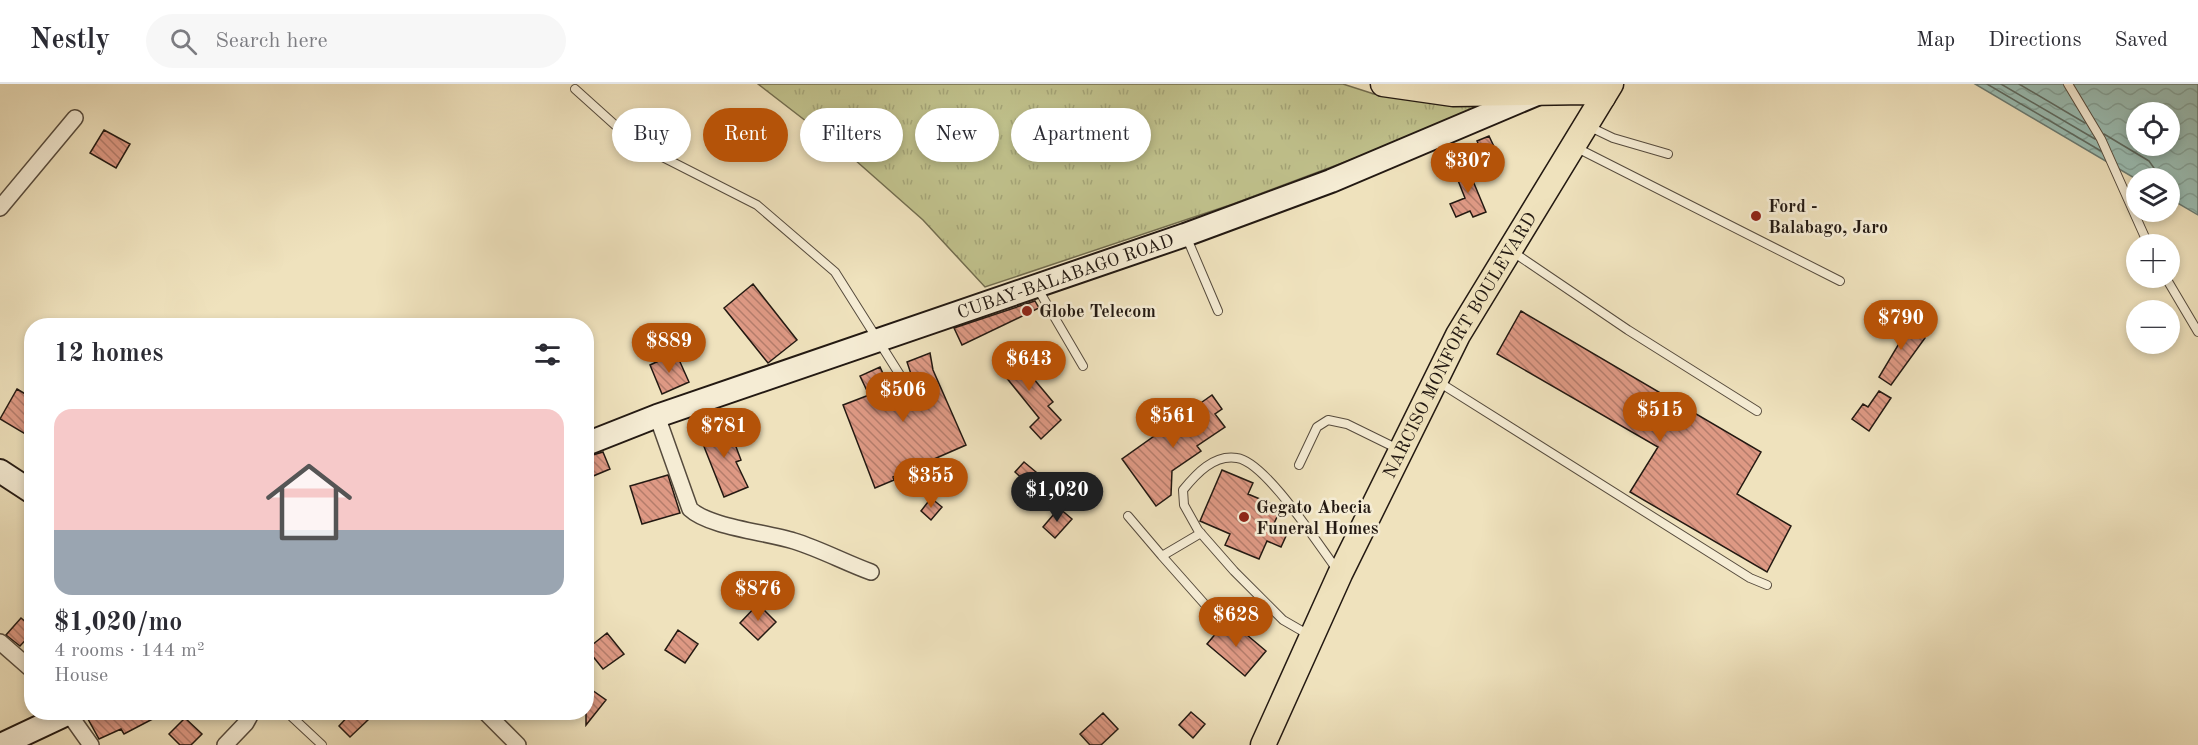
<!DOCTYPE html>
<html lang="en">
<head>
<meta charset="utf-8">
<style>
	:root { --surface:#fff; --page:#f7f7f7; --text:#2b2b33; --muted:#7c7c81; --line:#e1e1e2; --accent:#b45309 }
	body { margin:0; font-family:"Old Standard TT",serif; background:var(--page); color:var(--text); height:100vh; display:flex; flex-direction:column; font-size:22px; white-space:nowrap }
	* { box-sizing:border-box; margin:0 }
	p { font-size:20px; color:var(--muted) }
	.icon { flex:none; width:33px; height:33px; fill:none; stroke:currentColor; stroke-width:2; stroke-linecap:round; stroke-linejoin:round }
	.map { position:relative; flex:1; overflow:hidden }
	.side { position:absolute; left:24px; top:234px; width:570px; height:402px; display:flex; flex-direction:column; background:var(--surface); border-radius:24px; box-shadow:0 3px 9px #0003 }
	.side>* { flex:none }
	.hud { position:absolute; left:612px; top:24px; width:570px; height:54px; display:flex; gap:12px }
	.fabs { position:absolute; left:2126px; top:18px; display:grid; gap:12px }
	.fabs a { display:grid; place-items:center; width:54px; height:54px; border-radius:50%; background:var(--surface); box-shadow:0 3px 9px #0003; font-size:30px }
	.price { position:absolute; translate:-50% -51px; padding:0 14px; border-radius:21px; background:var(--accent); color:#fff; font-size:20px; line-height:39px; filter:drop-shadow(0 2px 3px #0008) }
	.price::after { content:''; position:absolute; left:50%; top:36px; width:18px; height:14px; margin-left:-9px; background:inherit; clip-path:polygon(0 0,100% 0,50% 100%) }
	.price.on { background:#222; color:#fff }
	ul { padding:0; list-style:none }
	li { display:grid; align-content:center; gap:12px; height:318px; padding:0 30px }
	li+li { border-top:2px solid var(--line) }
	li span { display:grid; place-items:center; height:186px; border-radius:18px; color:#555 }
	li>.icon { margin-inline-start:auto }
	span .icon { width:108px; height:108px; fill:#fffc; stroke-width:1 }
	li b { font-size:26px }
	h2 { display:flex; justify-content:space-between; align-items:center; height:72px; padding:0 30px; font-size:26px }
	.tag { padding:0 21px; border-radius:27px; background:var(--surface); box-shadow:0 3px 9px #0003; font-size:21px; line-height:54px }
	.tag.on { background:var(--accent); color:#fff }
	header { display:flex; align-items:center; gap:36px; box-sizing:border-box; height:84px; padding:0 30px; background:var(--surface); border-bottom:2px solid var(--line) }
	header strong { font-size:28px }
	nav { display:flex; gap:33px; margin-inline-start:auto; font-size:21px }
	.search { width:420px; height:54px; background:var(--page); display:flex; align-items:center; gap:15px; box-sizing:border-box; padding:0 21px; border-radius:33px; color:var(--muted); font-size:22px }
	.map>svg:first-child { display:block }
</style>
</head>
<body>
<header>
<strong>Nestly</strong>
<div class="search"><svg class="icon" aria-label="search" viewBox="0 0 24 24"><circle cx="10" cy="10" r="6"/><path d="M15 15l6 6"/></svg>Search here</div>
<nav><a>Map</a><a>Directions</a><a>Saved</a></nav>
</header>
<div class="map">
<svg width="2198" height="661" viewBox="0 0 2198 661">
	<defs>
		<pattern id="grass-tufts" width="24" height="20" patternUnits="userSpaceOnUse" patternTransform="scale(1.5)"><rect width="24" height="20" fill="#c0c18c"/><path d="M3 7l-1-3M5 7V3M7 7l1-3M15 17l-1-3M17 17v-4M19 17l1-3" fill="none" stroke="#a5a578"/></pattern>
		<pattern id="water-waves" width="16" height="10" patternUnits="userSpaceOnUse" patternTransform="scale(1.5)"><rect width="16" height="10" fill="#9abdb3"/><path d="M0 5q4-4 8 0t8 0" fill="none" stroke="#84a299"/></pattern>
		<pattern id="building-back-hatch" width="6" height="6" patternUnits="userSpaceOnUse" patternTransform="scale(1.5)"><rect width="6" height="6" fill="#de9984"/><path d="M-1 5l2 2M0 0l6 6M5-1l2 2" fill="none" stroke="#b47c6b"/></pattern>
	</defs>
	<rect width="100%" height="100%" fill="#efe2bd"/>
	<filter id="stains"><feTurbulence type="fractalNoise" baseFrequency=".00333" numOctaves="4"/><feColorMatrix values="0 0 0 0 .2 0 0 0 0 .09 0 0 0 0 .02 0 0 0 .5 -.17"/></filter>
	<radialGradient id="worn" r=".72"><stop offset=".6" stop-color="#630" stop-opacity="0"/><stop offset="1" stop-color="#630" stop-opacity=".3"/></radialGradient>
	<path fill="url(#grass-tufts)" stroke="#726d4f" stroke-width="1.5" d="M758 0H1343L1374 10 1494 22 1233 120 985 203 923 136 846 68Z"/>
	<path fill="url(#water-waves)" stroke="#6a7b73" stroke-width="1.5" fill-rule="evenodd" d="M1975 0H2198V131L2169 114V94L2136 95ZM2136 28H2169V62H2136Z"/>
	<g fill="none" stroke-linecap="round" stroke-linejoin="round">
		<path stroke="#5e6b62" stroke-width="1.5" d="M1987 0 2101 67
			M2001 0 2095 55
			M2019 0 2085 39
			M2104 50 2149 77 2161 94"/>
	</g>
	<path fill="url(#building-back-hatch)" stroke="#231912" stroke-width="1.5" d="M104 46 130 60 116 84 90 69Z
		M1489 52 1497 69 1485 75 1477 57Z
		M1473 81 1479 95 1473 97 1486 128 1473 133 1470 127 1456 133 1450 120 1465 114 1455 89Z
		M753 200 797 256 768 279 724 224Z
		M1035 217 1039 224 962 261 954 244Z
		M1521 227 1761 368 1737 410 1791 442 1767 488 1630 408 1658 363 1497 270Z
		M1897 236 1925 254 1891 301 1879 293 1900 258 1888 250Z
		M1008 264 1053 318 1048 322 1061 336 1041 355 1030 343 1039 334 993 277Z
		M676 269 689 298 662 310 650 281Z
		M930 269 933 286 966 361 893 393 894 396 875 404 843 321 869 311 860 292 880 283 893 311 915 302 907 278Z
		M17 305 32 314V354L0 335Z
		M1879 307 1891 314 1869 347 1852 335 1863 320 1868 323Z
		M1212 311 1222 325 1215 330 1225 343 1197 362 1201 367 1172 387 1171 411 1156 422 1122 375Z
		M727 339 741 376 736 378 748 403 724 413 699 350Z
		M603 368 610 385 586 395V373Z
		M1024 378 1042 393 1033 404 1015 388Z
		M1222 386 1253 399 1248 410 1281 424 1272 444 1287 450 1281 463 1267 457 1259 475 1225 461 1230 450 1200 437Z
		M668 391 680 429 642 440 630 402Z
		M931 414 942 423 931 436 921 427Z
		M1059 424 1072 435 1055 454 1043 443Z
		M758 520 776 538 758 556 740 539Z
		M21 534 32 543V549L20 562 6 551Z
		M1228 535 1266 567 1245 592 1207 560Z
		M678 546 698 560 685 579 665 566Z
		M607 549 624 570 603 585 587 565Z
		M592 606 606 616 586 641V613Z
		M103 628H166L124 650 121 645 99 655 88 635Z
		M352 628H362L369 635 350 653 339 642Z
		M1191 628 1205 640 1193 654 1179 641Z
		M1103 629 1118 645 1101 661H1090L1080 650Z
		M185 634 202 650 191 661H180L169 650Z"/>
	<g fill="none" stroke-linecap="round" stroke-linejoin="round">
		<g stroke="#564b3d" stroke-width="10">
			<path id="lane" d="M2068 0 2101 55 2148 160
				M575 5 635 59 757 121 835 188 905 299
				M1588 42 1613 54 1668 70
				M1577 64 1840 197
				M1186 152 1218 227
				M1513 168 1628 246 1757 327
				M2166 194 2198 248
				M1038 205 1083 282
				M1437 297 1750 494 1767 501
				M1299 381 1317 343 1328 336 1347 340 1398 365
				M1128 432 1162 472 1201 449
				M1162 472 1209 525
				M1309 551 1283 536 1234 487 1198 446 1184 421 1183 406C1196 390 1214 370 1237 374 1266 378 1319 462 1338 487
				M284 628 291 632 322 661"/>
		</g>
		<g stroke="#564b3d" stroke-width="18">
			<path id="street" d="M0 124 75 34
				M657 332 690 425C709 443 765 448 794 457 820 465 846 479 871 488
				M0 558 32 586
				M485 628 518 661
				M69 630 91 661
				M225 661 246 639 252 628"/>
		</g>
		<g stroke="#231912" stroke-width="26">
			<g id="secondary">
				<path id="s1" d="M586 360 657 332 1185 151 1331 97 1539 9"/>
				<path d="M0 387 32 408"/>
				<path d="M1 661 71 628"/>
			</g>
		</g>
		<g stroke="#231912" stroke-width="27">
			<g id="primary">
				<path d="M1383 0 1453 10 1586 8 1603 13"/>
				<path id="s2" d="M1263 661 1340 490 1458 251 1611 0"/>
			</g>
		</g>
		<use href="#lane" stroke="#f5ecd4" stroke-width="8"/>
		<use href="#street" stroke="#f5ecd4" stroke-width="15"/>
		<use href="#secondary" stroke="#f5ecd4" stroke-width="22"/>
		<use href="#primary" stroke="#efe2bd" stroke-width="24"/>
	</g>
	<g fill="#8f2418" stroke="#f5ecd4" stroke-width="2">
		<circle cx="1756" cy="132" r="6"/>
		<circle cx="1027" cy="227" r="6"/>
		<circle cx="1244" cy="433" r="6"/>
	</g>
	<g text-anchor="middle" stroke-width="5" stroke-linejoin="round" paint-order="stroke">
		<g font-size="18" font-weight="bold" fill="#231912" stroke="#f5ecd4" text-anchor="start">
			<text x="1768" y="128">Ford -<tspan x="1768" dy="21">Balabago, Jaro</tspan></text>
			<text x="1039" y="233">Globe Telecom</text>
			<text x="1256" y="429">Gegato Abecia<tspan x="1256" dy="21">Funeral Homes</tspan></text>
		</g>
		<g font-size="18" fill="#231912" stroke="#f5ecd4">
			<text dy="6" stroke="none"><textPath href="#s1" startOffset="508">CUBAY-BALABAGO ROAD</textPath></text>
			<text dy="6" stroke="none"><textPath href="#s2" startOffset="446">NARCISO MONFORT BOULEVARD</textPath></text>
		</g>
	</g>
	<rect width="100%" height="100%" filter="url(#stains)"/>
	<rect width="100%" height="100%" fill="url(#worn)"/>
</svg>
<div class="fabs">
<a><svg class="icon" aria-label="locate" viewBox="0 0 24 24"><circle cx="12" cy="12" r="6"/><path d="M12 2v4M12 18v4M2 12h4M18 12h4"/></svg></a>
<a><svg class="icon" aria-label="layers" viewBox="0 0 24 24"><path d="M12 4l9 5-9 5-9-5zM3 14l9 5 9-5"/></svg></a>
<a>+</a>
<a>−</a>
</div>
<b class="price" style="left:1468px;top:110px">$307</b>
<b class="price" style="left:1901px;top:267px">$790</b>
<b class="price" style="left:669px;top:290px">$889</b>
<b class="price" style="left:1029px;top:308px">$643</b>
<b class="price" style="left:903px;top:339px">$506</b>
<b class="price" style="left:1660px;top:359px">$515</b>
<b class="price" style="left:1173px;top:365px">$561</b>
<b class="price" style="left:724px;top:375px">$781</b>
<b class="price" style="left:931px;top:425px">$355</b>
<b class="price on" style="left:1057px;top:439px">$1,020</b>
<b class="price" style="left:758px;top:538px">$876</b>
<b class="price" style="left:1236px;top:564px">$628</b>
<div class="hud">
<a class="tag">Buy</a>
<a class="tag on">Rent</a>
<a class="tag">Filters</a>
<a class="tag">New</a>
<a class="tag">Apartment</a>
</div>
<section class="side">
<h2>12 homes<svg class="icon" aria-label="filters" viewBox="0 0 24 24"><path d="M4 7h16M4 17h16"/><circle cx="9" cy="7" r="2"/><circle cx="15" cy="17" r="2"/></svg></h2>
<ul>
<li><span style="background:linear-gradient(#f6c9c9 65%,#9aa5b1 0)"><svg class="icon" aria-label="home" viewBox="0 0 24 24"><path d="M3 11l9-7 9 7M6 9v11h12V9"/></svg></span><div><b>$1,020/mo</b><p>4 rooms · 144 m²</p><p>House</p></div></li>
</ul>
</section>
</div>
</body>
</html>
